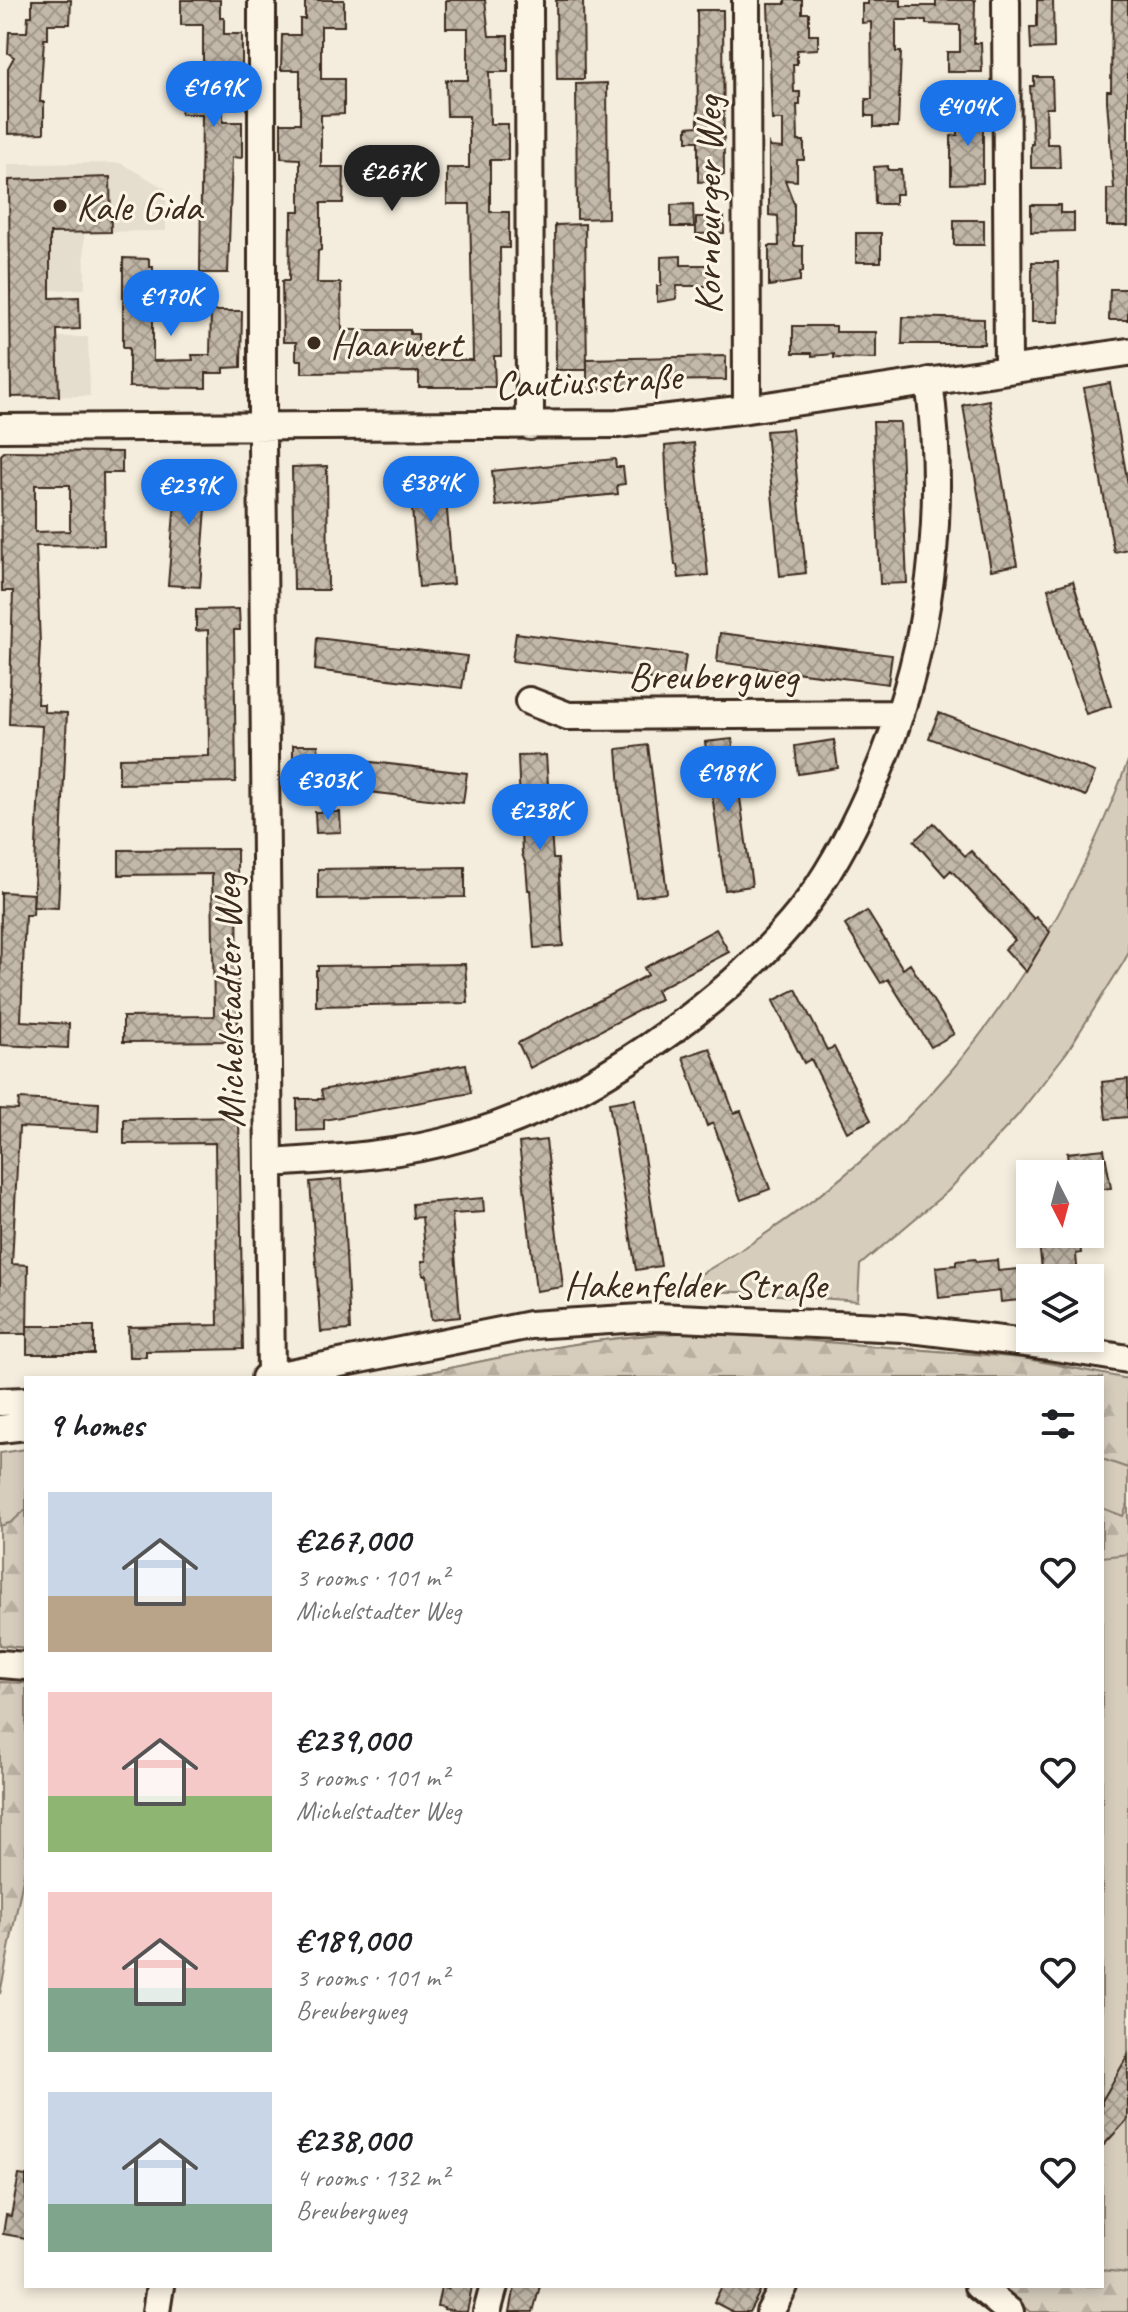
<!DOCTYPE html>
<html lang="en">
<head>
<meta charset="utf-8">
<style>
	:root { --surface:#fff; --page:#f2f2f2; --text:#202124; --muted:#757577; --accent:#1a73e8 }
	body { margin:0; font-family:Caveat,sans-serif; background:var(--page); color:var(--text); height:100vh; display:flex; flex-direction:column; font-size:30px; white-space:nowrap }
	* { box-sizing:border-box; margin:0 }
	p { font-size:26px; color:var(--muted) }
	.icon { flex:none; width:44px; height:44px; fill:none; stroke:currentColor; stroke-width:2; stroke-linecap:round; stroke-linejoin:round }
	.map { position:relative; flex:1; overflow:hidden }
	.side { position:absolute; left:24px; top:1376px; width:1080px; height:912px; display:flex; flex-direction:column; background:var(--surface); border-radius:0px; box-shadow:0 4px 12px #0003 }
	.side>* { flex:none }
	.needle { width:52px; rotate:174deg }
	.controls { position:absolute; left:1016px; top:1160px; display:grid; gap:16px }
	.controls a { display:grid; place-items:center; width:88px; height:88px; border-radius:0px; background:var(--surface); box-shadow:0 4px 12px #0003; font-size:40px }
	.price { position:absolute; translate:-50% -68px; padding:0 18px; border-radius:28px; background:var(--accent); color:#fff; font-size:26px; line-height:52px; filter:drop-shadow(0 2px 4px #0008) }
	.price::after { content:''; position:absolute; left:50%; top:48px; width:24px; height:18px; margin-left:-12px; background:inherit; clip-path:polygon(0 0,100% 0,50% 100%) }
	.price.current { background:#222; color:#fff }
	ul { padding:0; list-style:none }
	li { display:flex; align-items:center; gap:24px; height:200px; padding:0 24px }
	li span { display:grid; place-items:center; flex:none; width:224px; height:160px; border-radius:0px; color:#555 }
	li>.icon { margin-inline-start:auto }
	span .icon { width:96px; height:96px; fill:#fffc; stroke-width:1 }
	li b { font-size:34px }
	h2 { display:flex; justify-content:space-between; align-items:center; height:96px; padding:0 24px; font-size:34px }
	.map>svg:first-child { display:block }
</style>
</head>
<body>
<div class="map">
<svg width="1128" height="2312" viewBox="0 0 1128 2312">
	<defs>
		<pattern id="forest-firs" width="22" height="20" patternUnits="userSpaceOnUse" patternTransform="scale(2)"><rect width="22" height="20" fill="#d6cdbd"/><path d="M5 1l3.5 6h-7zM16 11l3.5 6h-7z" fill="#b9b0a2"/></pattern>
		<pattern id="building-cross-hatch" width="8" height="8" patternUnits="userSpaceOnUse" patternTransform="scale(2)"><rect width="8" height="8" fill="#c3b9aa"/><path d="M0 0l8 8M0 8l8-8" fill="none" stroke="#a0978a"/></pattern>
	</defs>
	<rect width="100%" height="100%" fill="#f4eddd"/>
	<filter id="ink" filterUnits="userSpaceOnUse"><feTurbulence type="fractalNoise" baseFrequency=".0125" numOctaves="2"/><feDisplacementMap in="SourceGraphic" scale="16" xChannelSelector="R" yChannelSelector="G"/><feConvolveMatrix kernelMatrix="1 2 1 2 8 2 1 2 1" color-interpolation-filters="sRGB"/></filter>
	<g filter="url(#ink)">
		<path fill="#e5ddce" d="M121 163 166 189V231L84 232 85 289 10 291 8 164Z
			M10 337H88L90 396 11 397Z"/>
		<path fill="#d6cdbd" stroke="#887c6e" stroke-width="2" d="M1128 761V954L1123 963 1067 1052 1017 1116 948 1191 860 1265 858 1301 739 1292 670 1291C899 1169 1037 1003 1128 761Z
			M700 1332 1023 1358 1128 1379V2312H1030L999 2286H1102V1378H404C503 1356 599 1335 700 1332Z
			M26 1449V1648L0 1645V1453Z"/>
		<path fill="url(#forest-firs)" stroke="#887c6e" stroke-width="2" d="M700 1332 1023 1358 1128 1379V1468L1102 1459V1378H404C503 1356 599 1335 700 1332Z
			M1128 1503V1554L1102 1557V1508L1123 1516Z
			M26 1509V1648L0 1645V1526L12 1522Z
			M0 1682 26 1683V1864L0 1994Z
			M1102 2270 1128 2273V2312H1030L999 2286H1102Z"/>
		<path fill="url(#building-cross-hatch)" stroke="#3b2a1e" stroke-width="2" fill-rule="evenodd" d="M32 0H71L70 24H48V39H44L40 102H44V133L8 134V68L14 57 8 53 9 32H27L28 16H32Z
			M181 0H220V18H224V34H242V70H223V122H242V158L232 157 228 273H200L202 114H181L180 78H203V25H181Z
			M305 0H344V26H321V79H344V114L321 115V167H344L343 203H321V250L318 251 317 283H341L342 330H410V334H418V357H433V360H473L470 204H447V168H469V116H447L446 80H468V28H446V0H485L489 36H508V72H489L490 124H508V160H490V212H509V248H500L501 356H494L495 387H419V372L302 373V360H296V342H283L282 281H289L290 227H292V211H300V159L281 158V123H300V70H281L282 35H300V19H305Z
			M556 0H583L584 79H557Z
			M785 0H802V13H809V35H818V49L797 50V64H793L794 92H800V105H797L798 141H804V160H797V181L785 180 794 204V246H803V272H800V281L769 286V246H779L778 216 769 215V144L771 147 783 148V120H772L768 4H785Z
			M868 0H901V6H936V0H975L974 43H981L982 72H947V52H960V25L926 24V20H896V52H901L898 127H874V116H866V99H872L871 22 862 23V4H868Z
			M1037 0H1053L1054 48 1031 49 1030 27H1037Z
			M1112 0H1128V226H1107V189H1114L1107 101V91H1111Z
			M697 10H723L724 175H712V181L698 182V141H687V127L698 126Z
			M1034 77H1052L1053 108H1046L1047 144H1059L1060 168H1031V144H1033L1030 86H1034Z
			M607 83 608 218 577 219 576 84Z
			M957 109H983V183L951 184V136L958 135Z
			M888 166V170H901L902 194H895V204H875L874 167Z
			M110 177 111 232 50 233V298L79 297 80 329 57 330 59 396 11 397 9 180Z
			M693 204 694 227H671V205Z
			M1031 205H1060V213H1074V231L1031 232Z
			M696 217H724V233L696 234Z
			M954 220H984V245H954Z
			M585 224 587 370H556L555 225Z
			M856 233H881V262H856Z
			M681 256V265H711V286H677L676 299 657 302V286H661V257Z
			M123 258 149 259V267H153V361L193 360 192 355H210L211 311H242L241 367 224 368V373H206V388L129 387V348H123Z
			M1032 262H1058L1059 322H1032Z
			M1110 289H1128V320H1109Z
			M903 317 984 319V344H902Z
			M793 326H836V332H876V359L834 358V354L812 356V353H793Z
			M726 356V380L631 381V388L587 390V359Z
			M1110 383 1128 484V549L1114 552 1084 388Z
			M989 400 1017 565 991 570 963 405Z
			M873 422H900L907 583 880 584Z
			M792 429 806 573 780 576 766 431Z
			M694 443 708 575 679 578 677 565H675L667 490 665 446Z
			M5 451 122 452V473H103L104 545 36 546 40 644 37 704H44V712L67 713 58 908 33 907 42 726 9 724 13 591H2L1 455ZM35 485H70V531L35 532Z
			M615 459 616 467H623L625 484 617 485 618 494 496 506 492 471Z
			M443 461 453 584 419 587 408 465Z
			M178 465 209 468 200 587 168 585Z
			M327 466 328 590H294L292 467Z
			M1073 581 1111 706 1086 714 1062 643 1048 589Z
			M239 609 240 630H234L236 782 119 784V758L209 756 208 630 196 631V610Z
			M516 633 686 655 682 683 512 661Z
			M720 633 892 655 888 684 717 662Z
			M317 638 467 656 462 688 315 670Z
			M939 713 1095 772 1086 796 929 738Z
			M732 739 752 886 725 890 705 742Z
			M834 740 838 768 798 774 795 746Z
			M293 745H318L319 756 467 773 463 803 317 786 318 777H293Z
			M648 745 667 893 636 897 621 801 617 749Z
			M546 755 553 859H558L563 946 534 948 530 890H528L526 865 522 854 518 756Z
			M315 812H340L341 832 316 833Z
			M934 823 965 856 971 851 1034 919 1036 917 1050 932 1026 972 1005 949 1015 940 951 870 945 876 914 841Z
			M237 849 238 1041 123 1042V1017L214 1016 212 874 119 875V850Z
			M465 867V897L318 899V869Z
			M1 892 34 894 33 915H25L21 1021 69 1024 68 1048 0 1045Z
			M867 911 903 969 910 964 954 1034 931 1047 888 979 881 983 845 925Z
			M716 929 729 952 656 990 660 999 530 1068 518 1043 648 975 644 968Z
			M465 964 468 1003 316 1006V970H318V966Z
			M796 989 827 1050 834 1047 871 1120 847 1132 811 1059 804 1063 773 1001Z
			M710 1048 734 1113 741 1111 770 1189 741 1200 713 1123 707 1126 683 1057Z
			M466 1064 471 1093 324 1120V1130L297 1131V1099H323L321 1090Z
			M1128 1079V1117L1106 1119 1102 1082Z
			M19 1099 99 1103 98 1131 19 1127 12 1264 28 1265 27 1334H0V1109L18 1110Z
			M635 1099 661 1266 636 1270 609 1103Z
			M239 1117 243 1349 146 1351V1357H129L128 1327 218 1325 215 1143 124 1144V1119Z
			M546 1140 563 1287 536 1291 519 1143Z
			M1104 1149 1111 1188 1090 1191V1174H1069L1067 1153Z
			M342 1179 350 1330 321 1332 310 1182Z
			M483 1198 484 1212 452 1214 460 1317 431 1320 427 1275H423L422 1261H426L422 1217 413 1218 412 1204Z
			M1038 1234H1079L1081 1253 1076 1254 1078 1278H1043Z
			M975 1259 976 1262 997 1260 998 1271 1030 1268V1299L1001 1302 1000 1291 939 1298 936 1267 956 1265V1261Z
			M27 1326H94V1354H27Z
			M1128 2055V2119L1102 2147V2101Z
			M19 2175 26 2176V2238L3 2234 6 2215 11 2216Z
			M449 2286H472L467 2312 444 2309V2307L437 2306 441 2287 448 2289Z
			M515 2286H540L533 2312H510Z
			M722 2286H763L749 2312H733L714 2302Z"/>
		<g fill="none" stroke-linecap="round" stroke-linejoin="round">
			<g stroke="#3b2a1e" stroke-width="32">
				<path id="minor" d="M262 0V444L271 1377
					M529 0 530 426
					M746 0 747 409
					M1006 0 1008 369
					M0 428 617 424 747 409 1128 352
					M529 701 568 716 900 714
					M269 1163C336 1159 402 1155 466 1136 540 1114 608 1077 670 1032 714 1000 755 965 791 923 820 889 842 850 861 810 926 676 949 529 929 381
					M265 1378 530 1325 657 1317 903 1328 1042 1345 1128 1359
					M0 1402 26 1401
					M0 1429 26 1426
					M0 1664 26 1666
					M978 2286 1010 2312
					M156 2312 160 2286
					M487 2312 494 2286
					M770 2312 784 2286"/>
			</g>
			<use href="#minor" stroke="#fcf5e5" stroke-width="26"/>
		</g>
	</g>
	<g fill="#3b2a1e" stroke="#fcf5e5" stroke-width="3">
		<circle cx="60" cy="206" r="8"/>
		<circle cx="314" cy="343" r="8"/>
	</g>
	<g text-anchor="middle" stroke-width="6" stroke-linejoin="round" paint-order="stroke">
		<g font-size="40" fill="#3b2a1e" stroke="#fcf5e5">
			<text transform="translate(707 205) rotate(-90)" y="14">Kornburger Weg</text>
			<text transform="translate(588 380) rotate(-3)" y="14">Cautiusstraße</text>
			<text x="713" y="689">Breubergweg</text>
			<text transform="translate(228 1001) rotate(-91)" y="14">Michelstadter Weg</text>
			<text x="695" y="1298">Hakenfelder Straße</text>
		</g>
		<g font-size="40" fill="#3b2a1e" stroke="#fcf5e5" text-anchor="start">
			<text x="76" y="220">Kale Gida</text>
			<text x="330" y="357">Haarwert</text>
		</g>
	</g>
</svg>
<div class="controls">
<a><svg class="needle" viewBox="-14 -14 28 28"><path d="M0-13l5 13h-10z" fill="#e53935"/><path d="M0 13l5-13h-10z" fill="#757577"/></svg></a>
<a><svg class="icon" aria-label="layers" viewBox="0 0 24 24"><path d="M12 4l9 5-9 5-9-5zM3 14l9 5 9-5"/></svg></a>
</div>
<b class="price" style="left:214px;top:129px">€169K</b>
<b class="price" style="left:968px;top:148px">€404K</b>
<b class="price current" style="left:392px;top:213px">€267K</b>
<b class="price" style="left:171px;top:338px">€170K</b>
<b class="price" style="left:431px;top:524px">€384K</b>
<b class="price" style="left:189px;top:527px">€239K</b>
<b class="price" style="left:728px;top:814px">€189K</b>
<b class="price" style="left:328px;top:822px">€303K</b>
<b class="price" style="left:540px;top:852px">€238K</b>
<section class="side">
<h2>9 homes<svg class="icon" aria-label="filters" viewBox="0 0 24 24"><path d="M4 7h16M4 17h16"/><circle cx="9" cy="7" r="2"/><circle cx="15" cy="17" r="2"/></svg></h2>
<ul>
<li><span style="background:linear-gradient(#c9d6e8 65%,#b9a48a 0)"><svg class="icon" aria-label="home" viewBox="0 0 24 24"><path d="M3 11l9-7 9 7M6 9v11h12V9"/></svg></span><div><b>€267,000</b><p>3 rooms · 101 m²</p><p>Michelstadter Weg</p></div><svg class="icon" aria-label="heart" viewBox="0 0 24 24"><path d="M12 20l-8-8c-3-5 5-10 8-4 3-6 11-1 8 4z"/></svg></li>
<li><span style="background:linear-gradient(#f6c9c9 65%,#8fb573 0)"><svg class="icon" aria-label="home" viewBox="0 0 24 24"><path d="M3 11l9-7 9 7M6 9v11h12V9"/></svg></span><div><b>€239,000</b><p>3 rooms · 101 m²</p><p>Michelstadter Weg</p></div><svg class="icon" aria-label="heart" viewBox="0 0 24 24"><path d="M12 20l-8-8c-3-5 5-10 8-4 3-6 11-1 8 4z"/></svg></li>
<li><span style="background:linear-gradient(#f6c9c9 60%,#7fa58c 0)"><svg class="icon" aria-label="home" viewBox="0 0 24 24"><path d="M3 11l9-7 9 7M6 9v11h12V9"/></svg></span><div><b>€189,000</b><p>3 rooms · 101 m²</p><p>Breubergweg</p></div><svg class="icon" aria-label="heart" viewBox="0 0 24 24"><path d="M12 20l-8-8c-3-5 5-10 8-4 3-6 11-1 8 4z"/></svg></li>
<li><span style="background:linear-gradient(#c9d6e8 70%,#7fa58c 0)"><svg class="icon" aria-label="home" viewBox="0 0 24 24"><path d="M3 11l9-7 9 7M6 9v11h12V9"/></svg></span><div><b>€238,000</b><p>4 rooms · 132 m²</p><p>Breubergweg</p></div><svg class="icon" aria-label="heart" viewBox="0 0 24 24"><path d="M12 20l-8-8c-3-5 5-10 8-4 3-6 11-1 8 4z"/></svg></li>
</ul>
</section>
</div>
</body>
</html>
